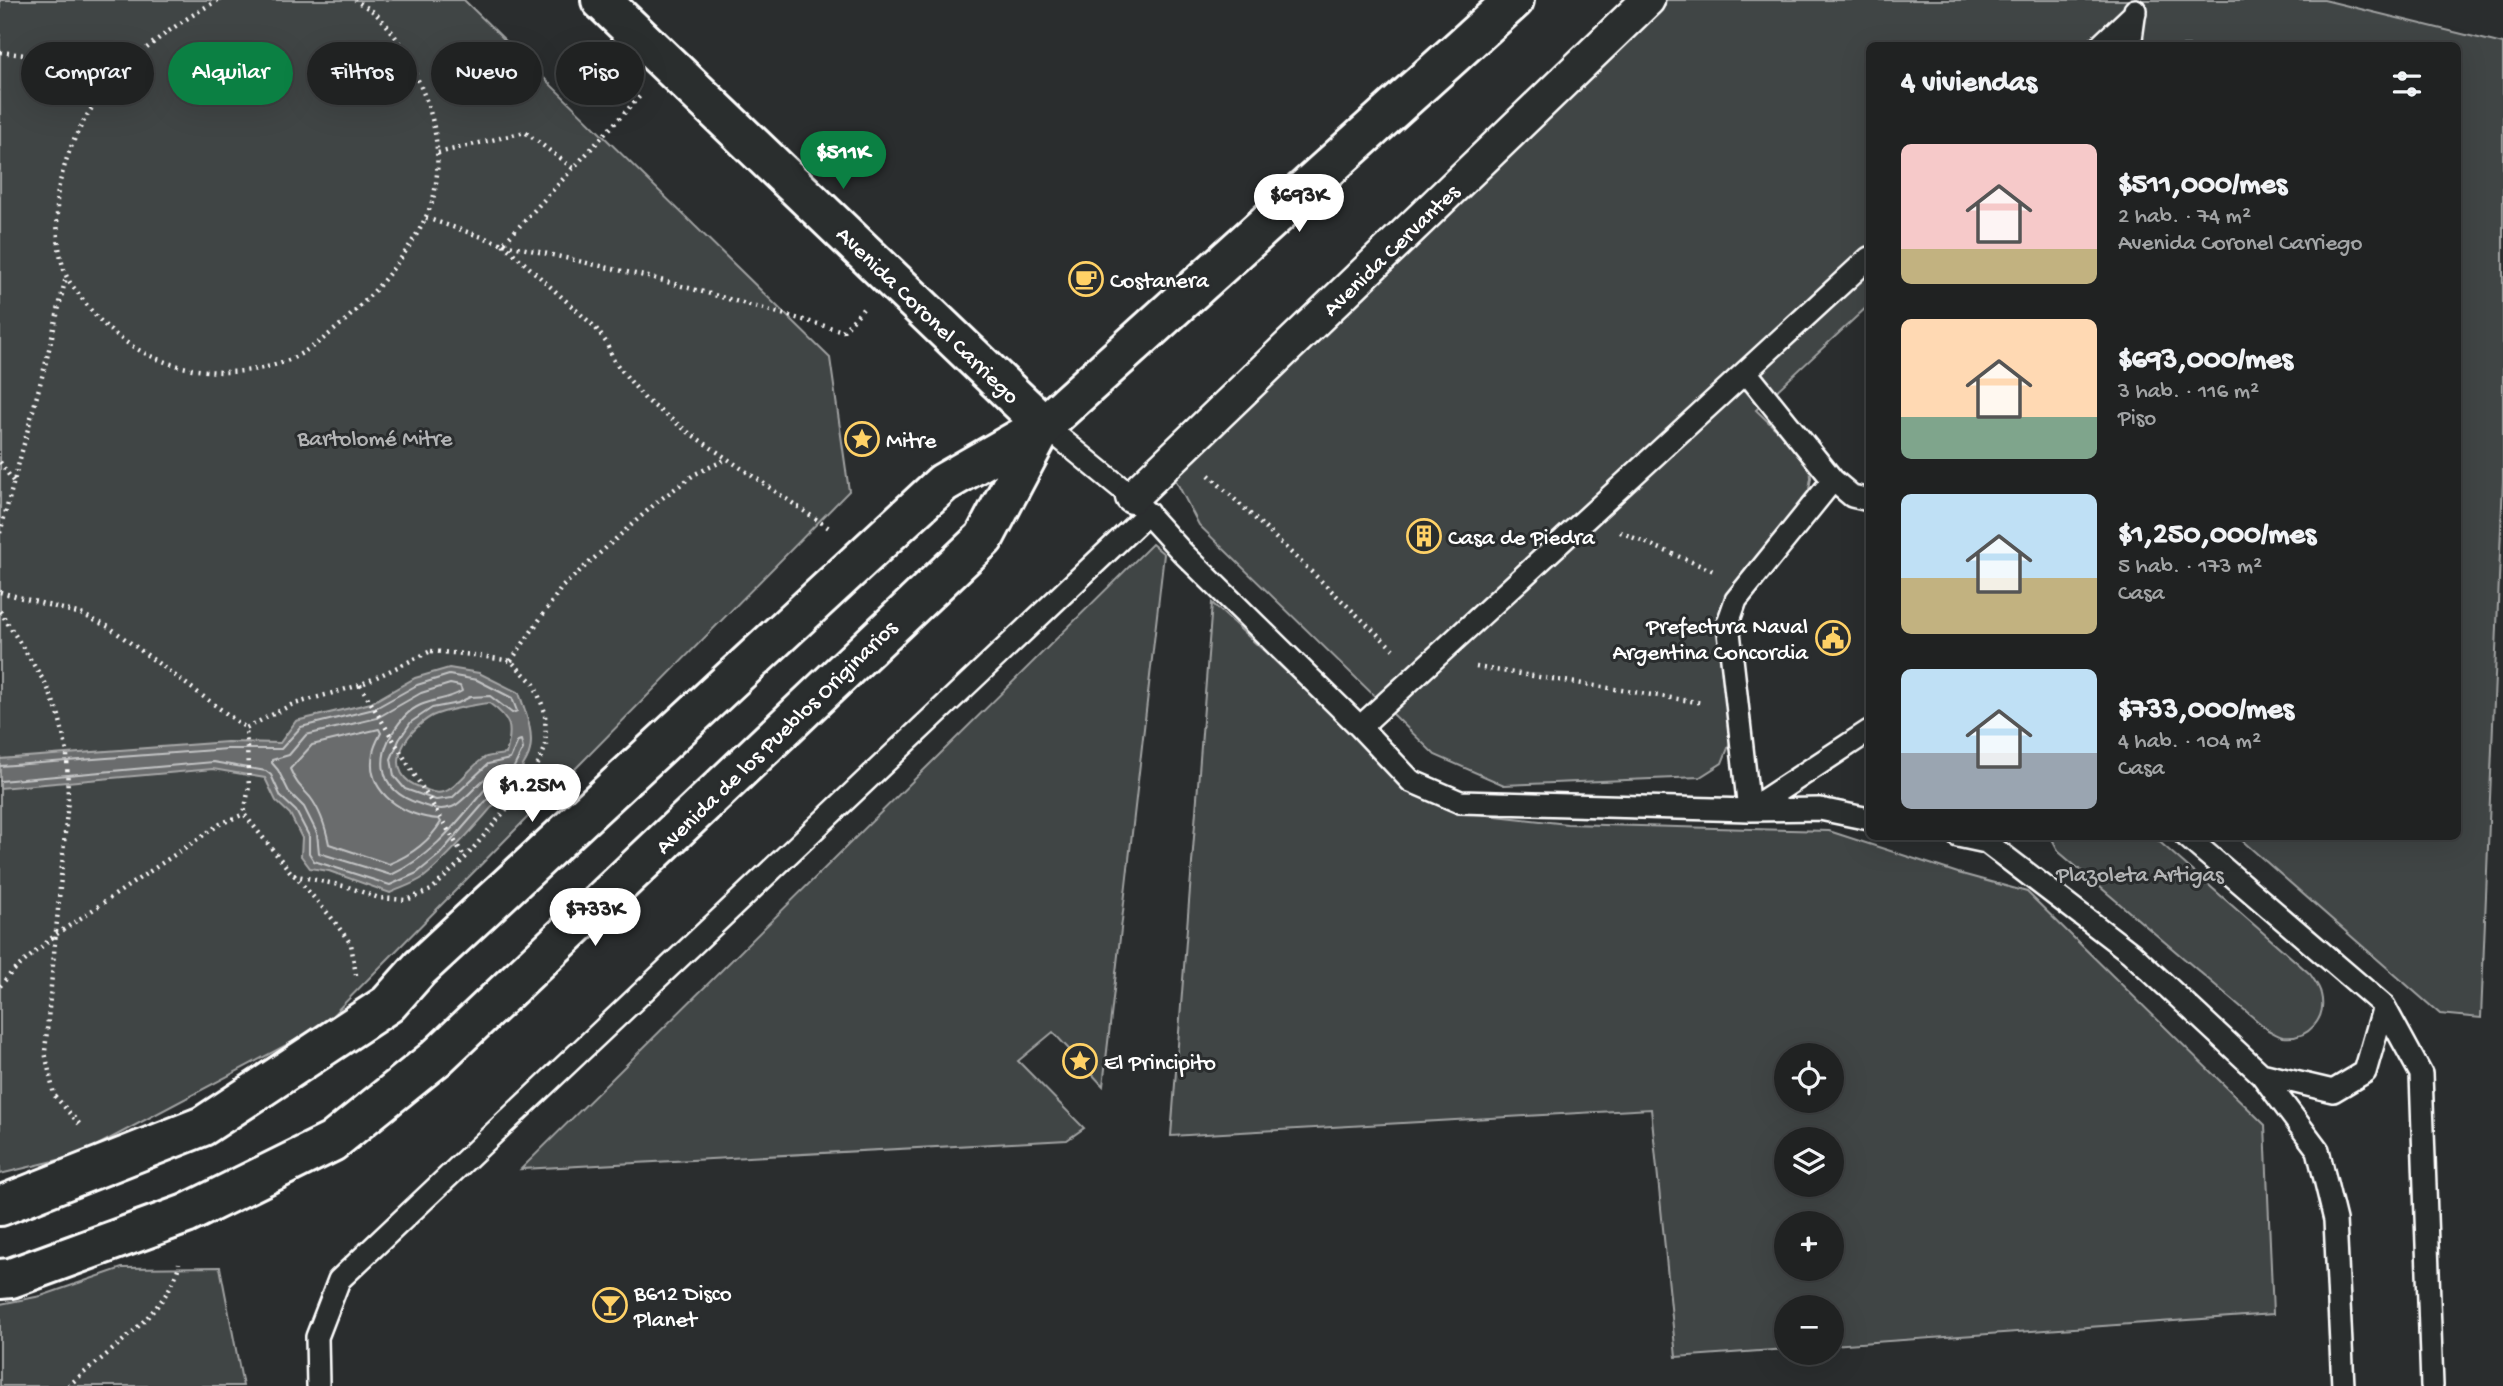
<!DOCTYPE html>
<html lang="es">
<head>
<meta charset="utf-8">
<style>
	:root { --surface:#202222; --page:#2d2f2f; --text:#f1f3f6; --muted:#a2a4a5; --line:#3d3f40; --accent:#0b8043 }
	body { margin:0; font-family:"Gochi Hand",sans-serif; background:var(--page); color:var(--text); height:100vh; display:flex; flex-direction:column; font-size:26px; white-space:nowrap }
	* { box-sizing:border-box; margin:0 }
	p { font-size:23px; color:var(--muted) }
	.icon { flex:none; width:38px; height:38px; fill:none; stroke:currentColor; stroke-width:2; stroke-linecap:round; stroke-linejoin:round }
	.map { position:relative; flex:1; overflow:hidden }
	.details { position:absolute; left:1866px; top:42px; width:595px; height:798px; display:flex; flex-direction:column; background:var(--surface); border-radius:10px; box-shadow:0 7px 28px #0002,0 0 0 2px var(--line) }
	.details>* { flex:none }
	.guide { position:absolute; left:21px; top:42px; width:665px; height:63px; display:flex; gap:14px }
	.tools { position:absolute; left:1774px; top:1043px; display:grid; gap:14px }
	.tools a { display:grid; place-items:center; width:70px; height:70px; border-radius:50%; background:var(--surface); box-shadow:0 7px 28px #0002,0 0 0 2px var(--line); font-size:35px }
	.price { position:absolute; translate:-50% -60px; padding:0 16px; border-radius:24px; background:#fff; color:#222; font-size:23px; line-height:46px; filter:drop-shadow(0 2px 4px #0008) }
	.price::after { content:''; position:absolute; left:50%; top:42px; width:21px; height:16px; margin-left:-10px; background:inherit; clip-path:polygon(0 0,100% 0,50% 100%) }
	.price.current { background:var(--accent); color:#fff }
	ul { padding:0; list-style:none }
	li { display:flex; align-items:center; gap:21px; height:175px; padding:0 35px }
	li span { display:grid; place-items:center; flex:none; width:196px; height:140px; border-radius:10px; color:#555 }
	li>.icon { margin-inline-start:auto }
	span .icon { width:84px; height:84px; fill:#fffc; stroke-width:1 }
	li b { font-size:30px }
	h2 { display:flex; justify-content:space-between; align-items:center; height:84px; padding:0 35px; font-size:30px }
	.tag { padding:0 24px; border-radius:32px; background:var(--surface); box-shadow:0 7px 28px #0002,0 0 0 2px var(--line); font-size:24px; line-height:63px }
	.tag.current { background:var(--accent); color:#fff }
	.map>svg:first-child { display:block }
</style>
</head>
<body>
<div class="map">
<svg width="2503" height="1386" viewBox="0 0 2503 1386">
	<rect width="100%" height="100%" fill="#2a2d2e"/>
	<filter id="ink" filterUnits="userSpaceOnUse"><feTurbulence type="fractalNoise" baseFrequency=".0143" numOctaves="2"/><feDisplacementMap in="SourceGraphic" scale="14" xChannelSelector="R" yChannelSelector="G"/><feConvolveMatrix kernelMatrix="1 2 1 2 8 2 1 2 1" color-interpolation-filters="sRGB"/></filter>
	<g filter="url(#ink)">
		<path fill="#414445" stroke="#a0a2a2" stroke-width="2" fill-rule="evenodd" d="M0 0H464L830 358 849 491 322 1026 79 1155 0 1174Z
			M1633 0H2141L2131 45 1869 46V305L1756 410 1810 462 1811 478 1808 495 1743 574 1724 602 1719 621 1730 743 1722 763 1700 777 1504 785 1435 755 1199 525 1175 479Z
			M2144 0H2324L2503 44V480L2481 1018 2440 1014 2238 837 2457 836V46H2138Z
			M1152 544 1164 554 1103 1086 1053 1032 1018 1061 1084 1128 1067 1140 521 1169Z
			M1212 603 1354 734 1460 812 1567 824 1829 831 1958 873 2027 892 2265 1125 2273 1314 1832 1345V1307H1787V1349L1676 1357 1651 1109 1171 1136ZM1787 1055H1832V1101H1787ZM1787 1139H1832V1185H1787ZM1787 1223H1832V1269H1787Z
			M2051 837H2154L2310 974C2314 980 2320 987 2321 994 2327 1018 2309 1040 2283 1037 2278 1036 2272 1032 2268 1030L2059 852Z
			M220 1267 243 1386H0V1304L41 1296 122 1268Z"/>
		<path fill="#6a6c6d" stroke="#a6a7a7" stroke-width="2" fill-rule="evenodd" d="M449 668 479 673 519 693C525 711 534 731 530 750 525 776 446 860 424 877 414 884 401 888 390 893L329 871 310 868 301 856 302 838 290 814 276 801 265 778 213 769 0 788V759L227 742 280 743 296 721 371 703 415 678ZM489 703C512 719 513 728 506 754 499 755 490 755 484 758 472 765 455 790 443 792 436 794 429 791 422 788 380 775 403 732 432 716 442 711 477 704 489 703Z"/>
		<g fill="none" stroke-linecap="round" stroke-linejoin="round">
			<path stroke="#c3c4c5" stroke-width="2" d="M450 684 460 686 462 691C444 703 422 697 404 717 375 751 373 789 420 804 431 808 441 811 452 807 462 804 478 783 488 776H492V781C461 817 435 855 391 875L319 853 317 833 304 807 289 792 278 770 272 763V760L289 755 306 735 377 718 421 693Z
				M379 729 381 733C378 739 374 746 373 753 365 793 405 817 439 819L441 822C429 842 411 855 389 864L329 844C326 829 320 810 310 797 300 786 296 783 290 769L312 745Z
				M0 766 227 749H281L301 727 374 709 417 685 449 675 477 680 512 698 517 711 512 713 490 696 470 697 458 703 432 708 411 722 399 740 391 759 394 776 405 789 436 800 452 798 488 764 510 759 518 741 521 740 523 749 512 771 439 855 417 873 390 885 314 861 309 853V836L296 811 281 797 271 775 266 771 213 762 0 781"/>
			<g stroke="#fff" stroke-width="26">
				<path id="service" d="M2100 46 2135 13
					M2130 46 2135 10
					M1746 372 1833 480 1852 496 1869 500
					M1044 425 1132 497 1183 553 1360 727 1411 781 1460 802 1749 810 1820 809 1869 819
					M1833 480 1736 600 1728 623 1749 810 1869 731
					M1360 727 1869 258
					M1958 836 1986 842 2131 953 2261 1074 2318 1150 2335 1220 2343 1386
					M2186 836 2384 1006 2421 1074 2432 1386
					M2261 1074 2333 1091 2365 1072 2384 1006
					M318 1386 317 1337 339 1280 1148 513"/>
			</g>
			<g stroke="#fff" stroke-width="37">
				<path id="pedestrian" d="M1132 497 1648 0"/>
			</g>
			<g stroke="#fff" stroke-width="44">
				<path id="tertiary" d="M601 0 1044 425
					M0 1206 203 1126 388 1004 420 968 943 483 1044 425 1514 0
					M0 1279 11 1278 186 1214 332 1142 436 1058 984 538 1044 425"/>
			</g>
			<path stroke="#fff" stroke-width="4.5" stroke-dasharray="2 5" stroke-linecap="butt" d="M218 0C152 37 90 87 66 161 62 175 57 188 57 202 57 227 57 252 66 275 69 283 76 290 81 297 125 362 207 387 281 363 335 345 421 249 434 195 441 161 437 128 425 97 414 69 399 35 377 15 371 9 362 5 355 0
				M0 52 57 59 112 81
				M438 153 525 132 574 169
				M426 218 503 244 640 96
				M503 244 595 327 606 342 614 361 645 399 688 432 832 530
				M504 244 653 278 843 331 863 309
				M0 462 13 481
				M1209 475 1393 649
				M1620 532 1716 572
				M0 533 46 362 66 277
				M0 592 81 614 109 627 246 728
				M0 611 47 686 59 716 67 752 68 800 45 1052 54 1095 82 1127
				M431 651 474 655 511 661 534 684 545 712 546 746 531 780 465 858 431 890 406 900 379 898 348 887 293 875 244 814 249 787 246 728 291 705 360 685Z
				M511 661 562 587 657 502 695 474 727 459
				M1476 667 1703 703
				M360 685 465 858
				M294 875 331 917 351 944 356 975
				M0 986 12 972 54 936 220 824 244 814
				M68 1386C102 1357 173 1308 179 1263"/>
			<use href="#service" stroke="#2a2d2e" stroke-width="21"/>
			<use href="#pedestrian" stroke="#2a2d2e" stroke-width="32"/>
			<use href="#tertiary" stroke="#2a2d2e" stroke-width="38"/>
		</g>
	</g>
	<defs>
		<g id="cafe-ring" transform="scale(1.75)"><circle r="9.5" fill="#2a2d2e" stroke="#ffd166" stroke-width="1.5"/><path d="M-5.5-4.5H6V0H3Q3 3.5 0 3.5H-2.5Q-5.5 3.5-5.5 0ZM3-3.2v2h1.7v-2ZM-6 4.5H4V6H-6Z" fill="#ffd166"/></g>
		<g id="sight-ring" transform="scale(1.75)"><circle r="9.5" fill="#2a2d2e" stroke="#ffd166" stroke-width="1.5"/><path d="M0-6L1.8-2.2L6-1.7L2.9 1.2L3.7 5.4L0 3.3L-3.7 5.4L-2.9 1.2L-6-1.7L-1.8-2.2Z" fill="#ffd166"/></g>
		<g id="building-ring" transform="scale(1.75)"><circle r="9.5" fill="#2a2d2e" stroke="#ffd166" stroke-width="1.5"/><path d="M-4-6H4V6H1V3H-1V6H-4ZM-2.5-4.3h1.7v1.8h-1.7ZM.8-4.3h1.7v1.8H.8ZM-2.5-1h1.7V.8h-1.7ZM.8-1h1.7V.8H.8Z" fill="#ffd166"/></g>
		<g id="civic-ring" transform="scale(1.75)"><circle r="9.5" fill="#2a2d2e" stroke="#ffd166" stroke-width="1.5"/><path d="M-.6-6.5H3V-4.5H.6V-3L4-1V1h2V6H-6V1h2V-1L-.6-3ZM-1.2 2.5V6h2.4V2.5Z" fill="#ffd166"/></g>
		<g id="bar-ring" transform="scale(1.75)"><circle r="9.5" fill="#2a2d2e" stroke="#ffd166" stroke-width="1.5"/><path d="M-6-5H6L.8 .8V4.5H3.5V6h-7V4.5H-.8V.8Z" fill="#ffd166"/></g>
	</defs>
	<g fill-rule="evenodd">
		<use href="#cafe-ring" x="1086" y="279"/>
		<use href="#sight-ring" x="862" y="439"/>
		<use href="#building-ring" x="1424" y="536"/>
		<use href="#civic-ring" x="1833" y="638"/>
		<use href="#sight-ring" x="1080" y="1061"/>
		<use href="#bar-ring" x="610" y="1305"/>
	</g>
	<g text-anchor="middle" stroke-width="6" stroke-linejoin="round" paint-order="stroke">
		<g font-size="23" fill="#fff" stroke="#2a2d2e">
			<text transform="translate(1390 249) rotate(-44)" y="8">Avenida Cervantes</text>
			<text transform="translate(929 314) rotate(44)" y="8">Avenida Coronel Carriego</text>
			<text transform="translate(775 736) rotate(-44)" y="8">Avenida de los Pueblos Originarios</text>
		</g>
		<g font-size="23" fill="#fff" stroke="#2a2d2e" text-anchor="start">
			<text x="1110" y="287">Costanera</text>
			<text x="886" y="447">Mitre</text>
			<text x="1448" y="544">Casa de Piedra</text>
			<text x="1808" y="633" text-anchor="end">Prefectura Naval<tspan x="1808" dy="26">Argentina Concordia</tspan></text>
			<text x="1104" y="1069">El Principito</text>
			<text x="634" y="1300">B612 Disco<tspan x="634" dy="26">Planet</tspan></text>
		</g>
		<g font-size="23" fill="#b3b4b5" stroke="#2a2d2e">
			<text x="375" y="445">Bartolomé Mitre</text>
			<text x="2140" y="881">Plazoleta Artigas</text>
		</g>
	</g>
</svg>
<div class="tools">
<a><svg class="icon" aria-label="locate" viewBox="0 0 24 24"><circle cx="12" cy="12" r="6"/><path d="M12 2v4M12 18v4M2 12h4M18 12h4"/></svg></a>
<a><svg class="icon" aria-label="layers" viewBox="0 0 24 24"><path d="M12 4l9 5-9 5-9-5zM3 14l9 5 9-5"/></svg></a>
<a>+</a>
<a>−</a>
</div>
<b class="price current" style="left:843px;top:191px">$511K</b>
<b class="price" style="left:1299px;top:234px">$693K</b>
<b class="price" style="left:532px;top:824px">$1.25M</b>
<b class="price" style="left:595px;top:948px">$733K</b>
<div class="guide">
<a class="tag">Comprar</a>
<a class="tag current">Alquilar</a>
<a class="tag">Filtros</a>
<a class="tag">Nuevo</a>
<a class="tag">Piso</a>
</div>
<section class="details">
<h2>4 viviendas<svg class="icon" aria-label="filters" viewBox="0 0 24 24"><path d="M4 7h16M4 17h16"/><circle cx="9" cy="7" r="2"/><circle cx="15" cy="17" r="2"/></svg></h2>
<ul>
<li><span style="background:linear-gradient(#f6c9c9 75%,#c2b280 0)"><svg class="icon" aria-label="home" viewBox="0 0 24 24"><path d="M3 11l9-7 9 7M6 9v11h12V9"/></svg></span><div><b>$511,000/mes</b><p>2 hab. · 74 m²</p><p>Avenida Coronel Carriego</p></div></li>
<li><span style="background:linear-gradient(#ffd9b3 70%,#7fa58c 0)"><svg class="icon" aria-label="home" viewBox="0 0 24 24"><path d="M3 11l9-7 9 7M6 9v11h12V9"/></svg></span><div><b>$693,000/mes</b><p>3 hab. · 116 m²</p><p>Piso</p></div></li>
<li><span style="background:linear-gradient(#bfe0f5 60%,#c2b280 0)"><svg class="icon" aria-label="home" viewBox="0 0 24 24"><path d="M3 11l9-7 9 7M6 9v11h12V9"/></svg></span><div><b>$1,250,000/mes</b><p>5 hab. · 173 m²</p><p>Casa</p></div></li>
<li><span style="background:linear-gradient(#bfe0f5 60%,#9aa5b1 0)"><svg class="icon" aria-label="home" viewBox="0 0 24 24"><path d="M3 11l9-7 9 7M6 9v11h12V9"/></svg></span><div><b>$733,000/mes</b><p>4 hab. · 104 m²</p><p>Casa</p></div></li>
</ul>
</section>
</div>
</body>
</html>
